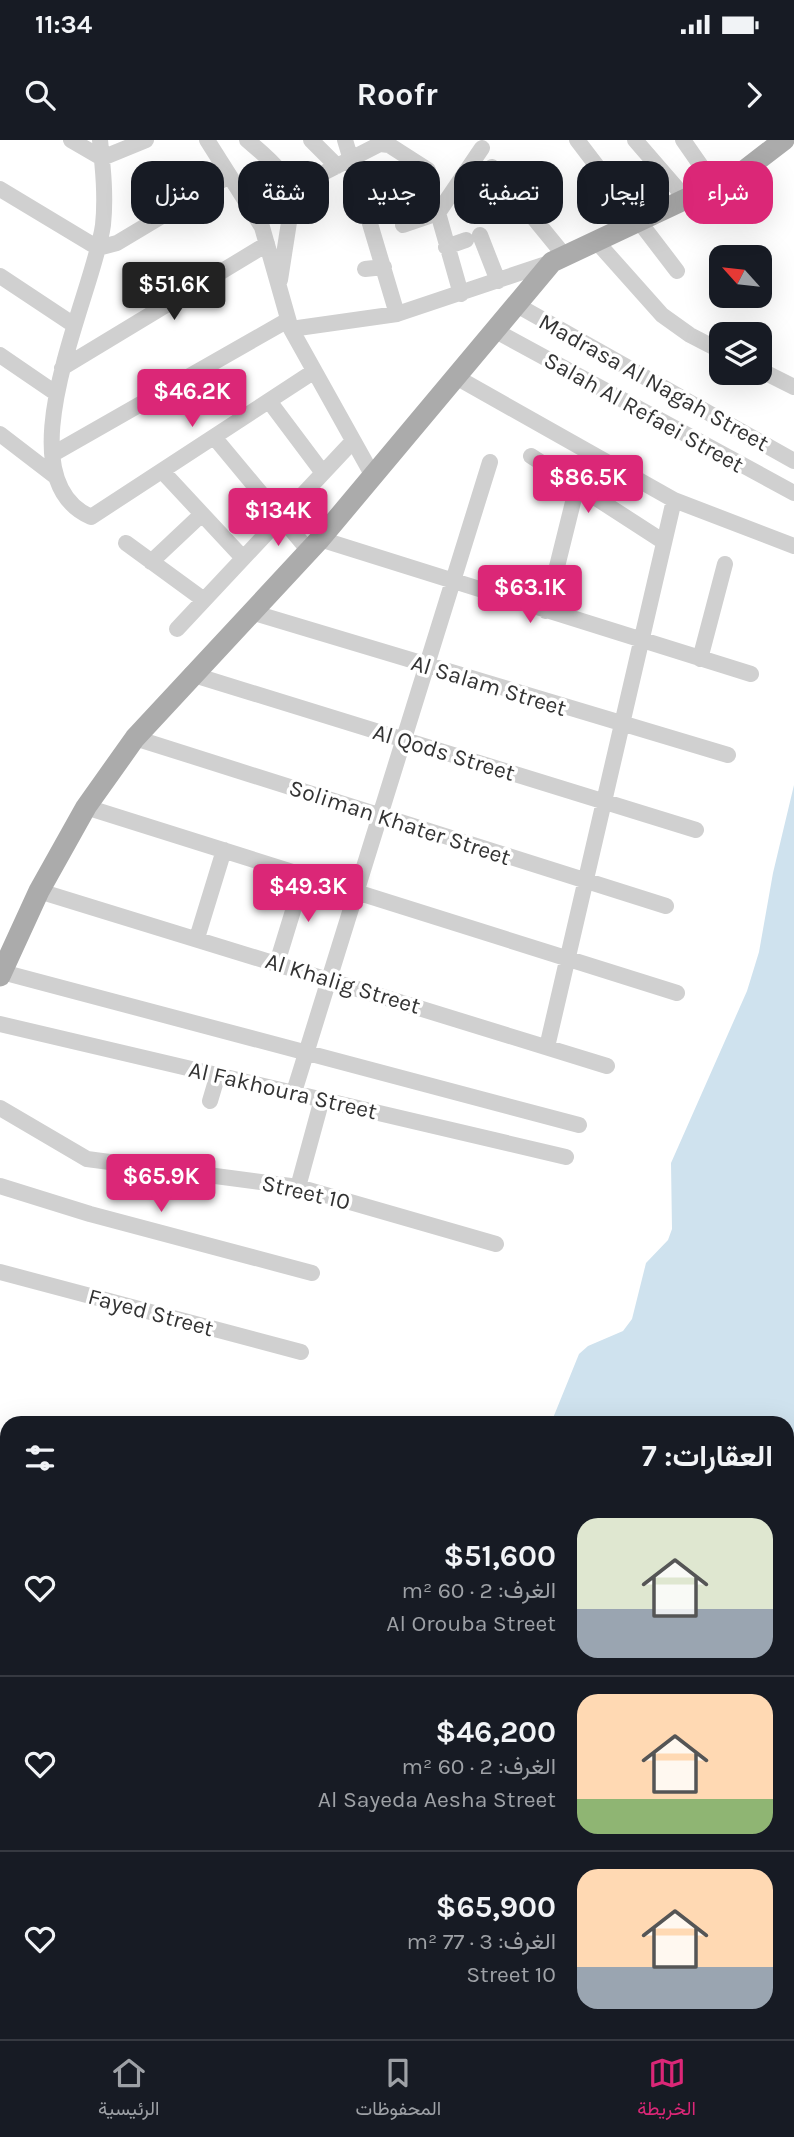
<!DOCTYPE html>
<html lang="ar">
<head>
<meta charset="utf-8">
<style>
	:root { --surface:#171b24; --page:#20242c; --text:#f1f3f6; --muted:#9ea1a6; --line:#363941; --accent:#db2777 }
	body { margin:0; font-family:Karla,Vazirmatn,sans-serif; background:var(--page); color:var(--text); direction:rtl; height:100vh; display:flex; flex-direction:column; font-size:26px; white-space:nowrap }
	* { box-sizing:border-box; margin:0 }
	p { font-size:23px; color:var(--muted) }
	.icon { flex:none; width:38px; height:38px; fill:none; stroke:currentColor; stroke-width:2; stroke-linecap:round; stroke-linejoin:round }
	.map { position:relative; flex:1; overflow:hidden; direction:ltr }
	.side { position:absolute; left:0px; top:1276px; width:794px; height:625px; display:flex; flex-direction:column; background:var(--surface); border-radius:21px 21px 0 0; box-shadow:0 7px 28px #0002; direction:rtl }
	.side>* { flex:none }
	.banner { position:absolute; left:21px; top:21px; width:752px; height:63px; direction:rtl; display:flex; gap:14px }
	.needle { width:46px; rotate:297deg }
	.buttons { position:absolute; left:709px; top:105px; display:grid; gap:14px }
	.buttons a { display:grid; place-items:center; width:63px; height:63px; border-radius:14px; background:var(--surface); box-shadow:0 7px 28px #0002; font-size:35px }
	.price { position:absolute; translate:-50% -60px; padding:0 16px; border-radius:7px; background:var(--accent); color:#fff; font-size:23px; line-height:46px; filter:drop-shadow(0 2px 4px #0008) }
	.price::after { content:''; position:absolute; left:50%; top:42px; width:21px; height:16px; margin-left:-10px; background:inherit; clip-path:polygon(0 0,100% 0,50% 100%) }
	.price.current { background:#222; color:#fff }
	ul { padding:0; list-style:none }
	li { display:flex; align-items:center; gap:21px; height:175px; padding:0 21px }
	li+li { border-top:2px solid var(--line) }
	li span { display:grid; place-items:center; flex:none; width:196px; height:140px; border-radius:21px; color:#555 }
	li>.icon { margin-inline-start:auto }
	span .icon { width:84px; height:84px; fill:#fffc; stroke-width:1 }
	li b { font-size:30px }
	h2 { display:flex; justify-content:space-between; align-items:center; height:84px; padding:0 21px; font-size:30px }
	.pill { padding:0 24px; border-radius:21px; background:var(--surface); box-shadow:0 7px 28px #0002; font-size:24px; line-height:63px }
	.pill.current { background:var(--accent); color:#fff }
	.status { display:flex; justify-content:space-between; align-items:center; height:49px; padding:0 35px; background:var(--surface); direction:ltr }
	.status svg { height:19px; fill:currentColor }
	header { display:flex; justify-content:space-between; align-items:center; height:91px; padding:0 21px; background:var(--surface); font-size:32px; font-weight:700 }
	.menu { display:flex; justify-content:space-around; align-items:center; height:98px; border-top:2px solid var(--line); background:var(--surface); font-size:19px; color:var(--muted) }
	.menu a { display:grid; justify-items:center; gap:4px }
	.menu .current { color:var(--accent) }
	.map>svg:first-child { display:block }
</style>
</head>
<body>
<div class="status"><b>11:34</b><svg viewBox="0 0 49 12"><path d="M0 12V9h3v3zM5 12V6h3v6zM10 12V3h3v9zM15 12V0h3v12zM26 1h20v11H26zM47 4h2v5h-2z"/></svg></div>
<header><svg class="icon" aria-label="forward" viewBox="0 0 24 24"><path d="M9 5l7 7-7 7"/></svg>Roofr<svg class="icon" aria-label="search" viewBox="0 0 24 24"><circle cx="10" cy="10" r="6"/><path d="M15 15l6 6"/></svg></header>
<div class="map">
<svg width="794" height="1899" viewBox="0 0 794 1899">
	<rect width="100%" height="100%" fill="#fff"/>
	<path fill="#e6ecdf" d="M794 1689V1899H724L725 1894H788V1708Z"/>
	<path fill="#cfe2ee" d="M794 645V1571L788 1592V1283H551L579 1214 588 1206 623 1191 632 1179 646 1123 668 1100 672 1089 671 1023 747 851 759 812 773 733Z
		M310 1894H702L701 1899H307Z"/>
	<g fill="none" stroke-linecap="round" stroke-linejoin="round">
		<path stroke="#d0d0d0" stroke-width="16" d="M71 0 102 18 146 0
			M100 0C103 28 106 57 103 85 94 153 0 337 91 377L313 232
			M207 0 262 87 291 189 373 336
			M247 0C269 19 288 32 292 63L280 140
			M311 0 337 26
			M345 0 397 174
			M577 0 677 131
			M635 0 687 60
			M683 0 715 46
			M492 27 564 115
			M0 49 98 108 117 103 229 36
			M290 50 380 4 389 5 428 30
			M403 85 438 73
			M480 95 498 141
			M596 101 662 175 690 195 721 211
			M446 107 466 100
			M365 129 384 127
			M0 136 74 185
			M461 154 438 73 482 8
			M515 164 794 321
			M291 189 397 174 552 122
			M494 190 794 353
			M0 215 54 252
			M62 228 267 104
			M760 230 794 247
			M456 237 674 360 794 406
			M269 261 323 333
			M0 294 56 337
			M214 297 309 411
			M53 314 288 180
			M531 316 664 402
			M162 331 243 418
			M320 399 751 534
			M126 403 204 460
			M151 422 202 374
			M546 471 577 346
			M251 472 728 615
			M177 489 353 301
			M700 519 725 424
			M191 534 696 690
			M135 598 666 766
			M86 667 677 853
			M39 751 607 926
			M197 798 224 710
			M277 823 304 735
			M2 832 579 985
			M0 884 566 1017
			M547 907 674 360
			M294 952 490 322
			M210 961 218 934
			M0 968 87 1019 298 1047 496 1104
			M0 1046 90 1074 312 1133
			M298 1047 322 959
			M0 1132 301 1212
			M0 1681 7 1684"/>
		<path stroke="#ababab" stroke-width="21" d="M0 836 39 751 86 667 135 598 320 399 552 122 741 33 784 0"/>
	</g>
	<g text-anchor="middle" stroke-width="7" stroke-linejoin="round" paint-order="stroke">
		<g font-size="23" fill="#333" stroke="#fff">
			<text transform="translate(654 242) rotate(29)" y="8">Madrasa Al Nagah Street</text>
			<text transform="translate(644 272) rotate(29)" y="8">Salah Al Refaei Street</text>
			<text transform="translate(489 545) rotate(17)" y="8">Al Salam Street</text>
			<text transform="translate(444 612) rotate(17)" y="8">Al Qods Street</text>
			<text transform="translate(400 682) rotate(18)" y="8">Soliman Khater Street</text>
			<text transform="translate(343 843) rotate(17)" y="8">Al Khalig Street</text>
			<text transform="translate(283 950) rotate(13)" y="8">Al Fakhoura Street</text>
			<text transform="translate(306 1052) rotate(13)" y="8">Street 10</text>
			<text transform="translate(151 1172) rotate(15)" y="8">Fayed Street</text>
		</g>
	</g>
</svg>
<div class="buttons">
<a><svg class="needle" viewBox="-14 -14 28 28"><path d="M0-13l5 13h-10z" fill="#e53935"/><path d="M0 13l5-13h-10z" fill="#9ea1a6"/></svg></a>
<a><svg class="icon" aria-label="layers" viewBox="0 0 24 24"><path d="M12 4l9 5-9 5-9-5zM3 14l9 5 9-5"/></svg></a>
</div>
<b class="price current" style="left:174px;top:182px">$51.6K</b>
<b class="price" style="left:192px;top:289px">$46.2K</b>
<b class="price" style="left:588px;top:375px">$86.5K</b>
<b class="price" style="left:278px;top:408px">$134K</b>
<b class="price" style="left:530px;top:485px">$63.1K</b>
<b class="price" style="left:308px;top:784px">$49.3K</b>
<b class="price" style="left:161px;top:1074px">$65.9K</b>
<div class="banner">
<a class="pill current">شراء</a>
<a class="pill">إيجار</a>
<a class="pill">تصفية</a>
<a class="pill">جديد</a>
<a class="pill">شقة</a>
<a class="pill">منزل</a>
</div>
<section class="side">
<h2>العقارات: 7<svg class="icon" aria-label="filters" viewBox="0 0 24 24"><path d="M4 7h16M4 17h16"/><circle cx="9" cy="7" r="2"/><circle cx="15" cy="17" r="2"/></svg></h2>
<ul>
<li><span style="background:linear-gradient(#dfe7d0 65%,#9aa5b1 0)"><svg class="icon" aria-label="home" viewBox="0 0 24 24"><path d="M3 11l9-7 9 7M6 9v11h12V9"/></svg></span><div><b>$51,600</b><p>الغرف: 2 · 60 m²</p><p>Al Orouba Street</p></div><svg class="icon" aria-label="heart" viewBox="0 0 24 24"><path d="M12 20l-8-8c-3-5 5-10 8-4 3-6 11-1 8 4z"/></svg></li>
<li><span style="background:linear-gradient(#ffd9b3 75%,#8fb573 0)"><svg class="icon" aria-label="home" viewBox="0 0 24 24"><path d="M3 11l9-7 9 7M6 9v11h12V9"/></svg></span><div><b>$46,200</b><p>الغرف: 2 · 60 m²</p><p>Al Sayeda Aesha Street</p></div><svg class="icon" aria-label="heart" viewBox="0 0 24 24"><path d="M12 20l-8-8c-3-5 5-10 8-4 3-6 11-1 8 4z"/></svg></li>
<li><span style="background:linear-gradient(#ffd9b3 70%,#9aa5b1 0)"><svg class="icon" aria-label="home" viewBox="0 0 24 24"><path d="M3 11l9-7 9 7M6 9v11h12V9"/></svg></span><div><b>$65,900</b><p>الغرف: 3 · 77 m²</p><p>Street 10</p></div><svg class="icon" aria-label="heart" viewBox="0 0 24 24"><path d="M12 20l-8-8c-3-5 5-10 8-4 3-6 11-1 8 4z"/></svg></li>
</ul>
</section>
</div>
<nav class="menu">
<a class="current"><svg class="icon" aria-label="map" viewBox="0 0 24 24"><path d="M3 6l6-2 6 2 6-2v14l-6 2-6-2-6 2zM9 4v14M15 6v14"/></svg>الخريطة</a>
<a><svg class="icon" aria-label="saved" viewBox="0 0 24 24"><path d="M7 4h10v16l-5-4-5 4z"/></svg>المحفوظات</a>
<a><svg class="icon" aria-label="home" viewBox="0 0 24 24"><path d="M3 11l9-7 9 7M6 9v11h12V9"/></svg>الرئيسية</a>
</nav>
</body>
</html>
